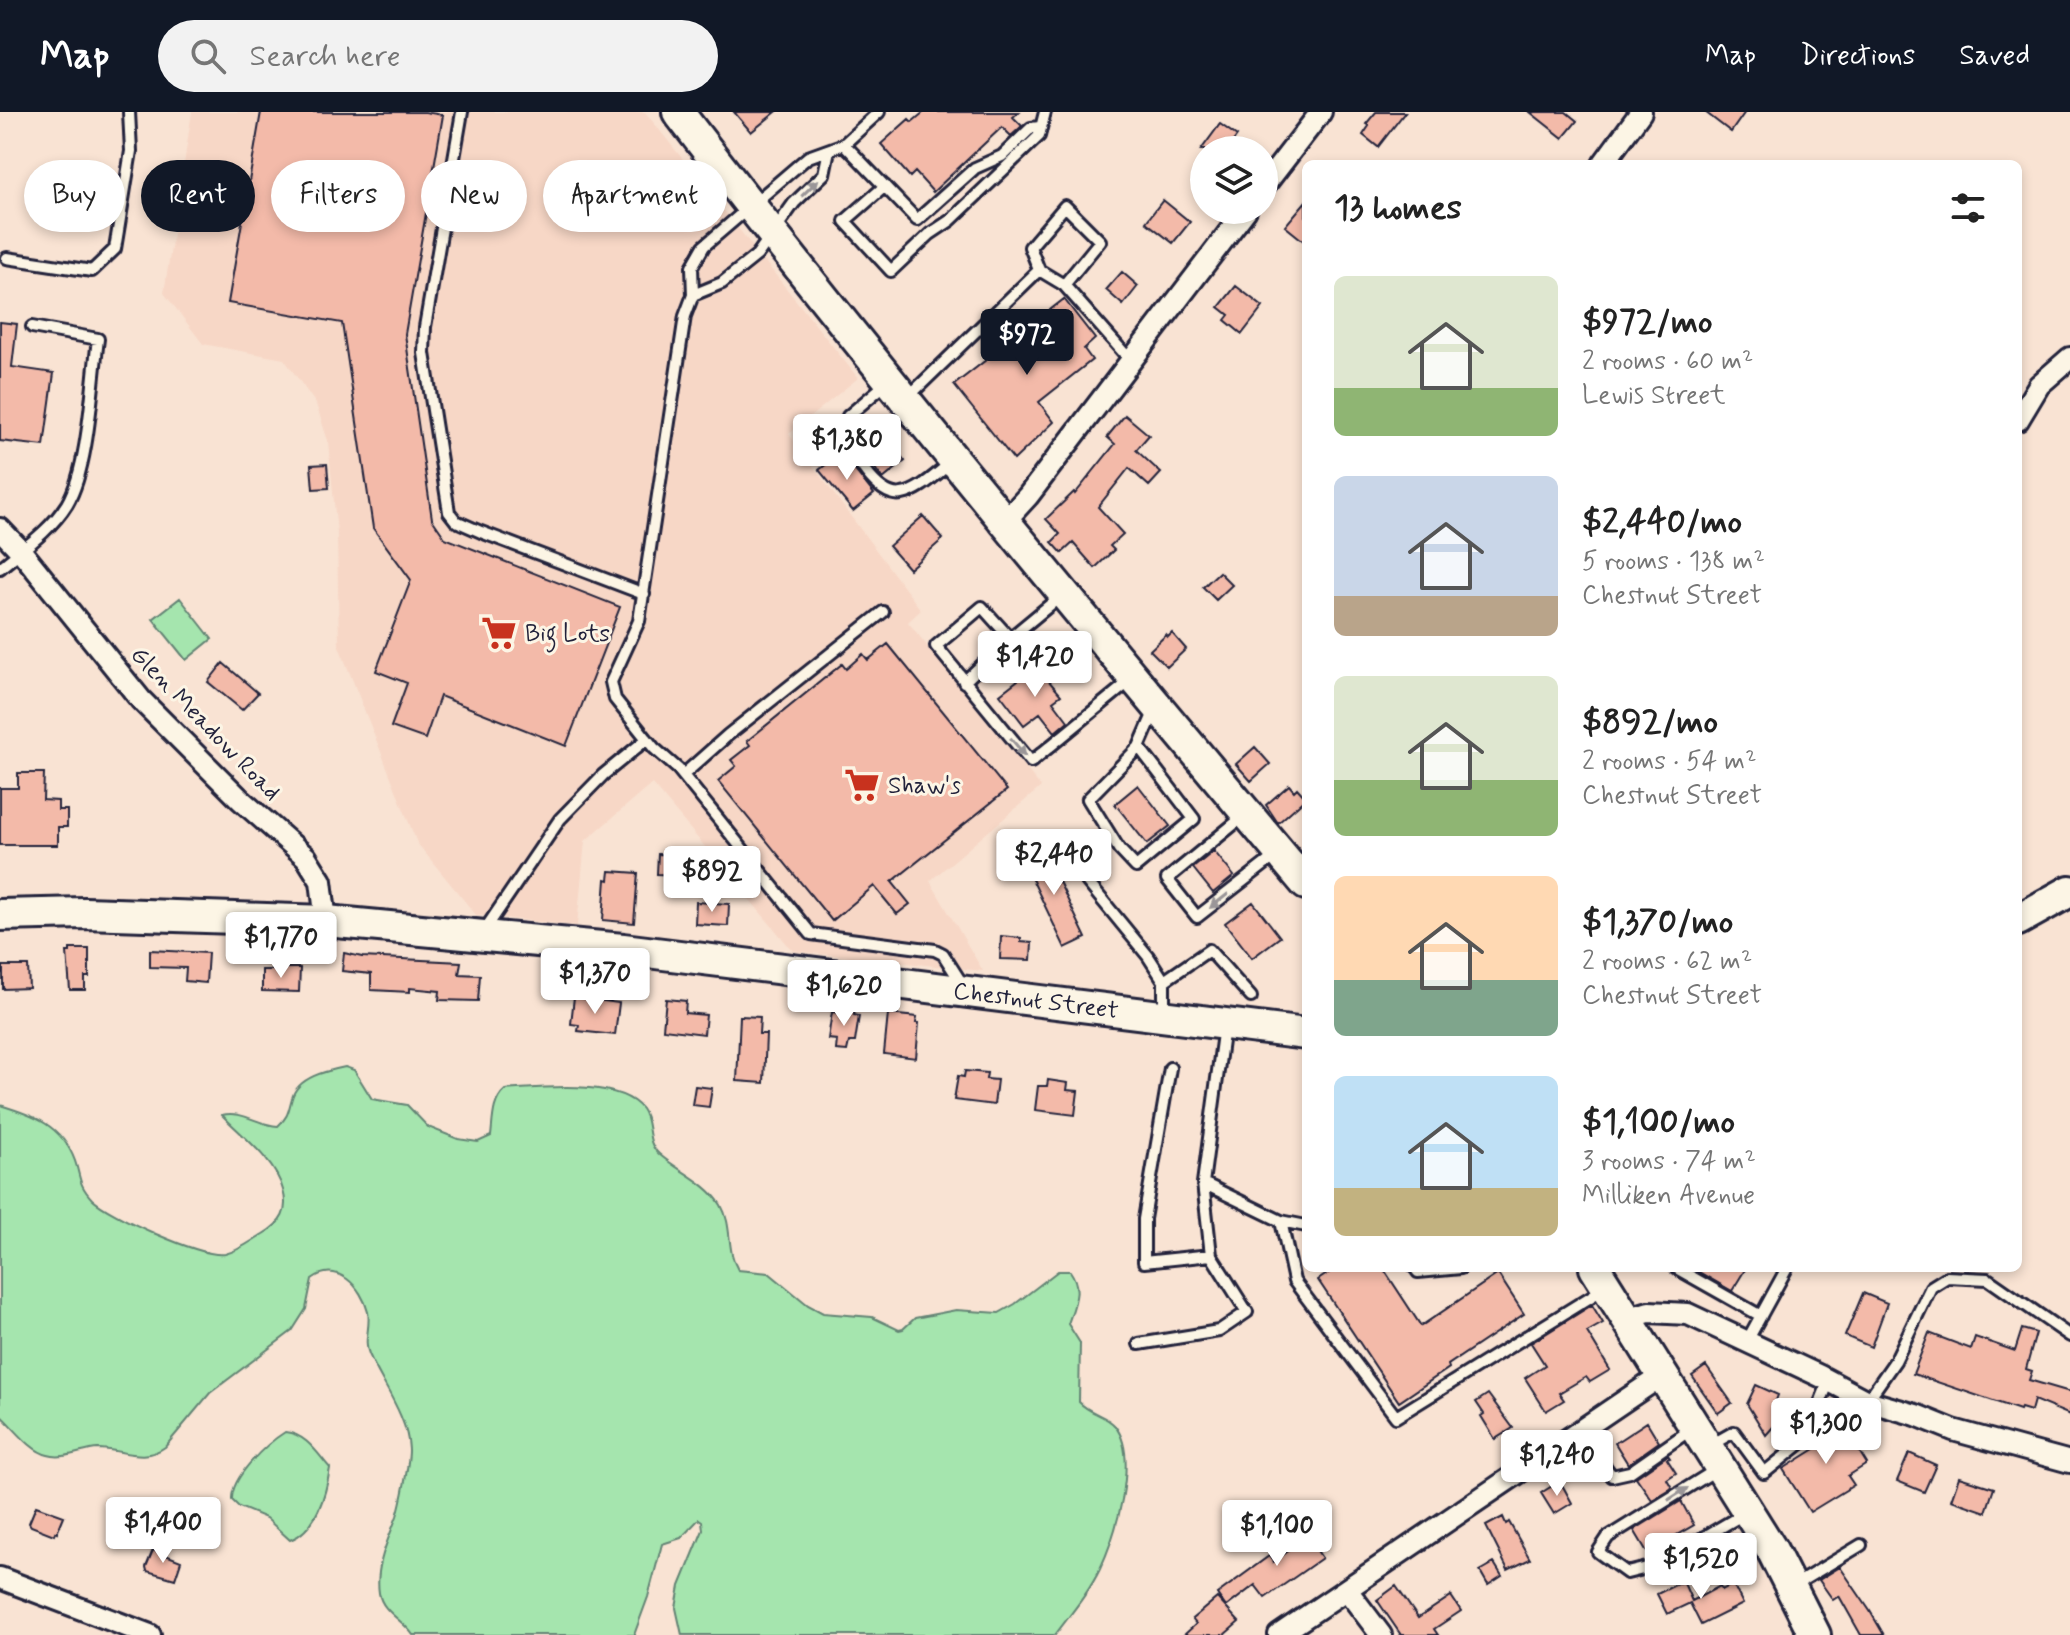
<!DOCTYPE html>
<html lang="en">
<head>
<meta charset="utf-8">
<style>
	:root { --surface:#fff; --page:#f2f2f2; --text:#222; --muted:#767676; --accent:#111827 }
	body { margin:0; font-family:Mynerve,sans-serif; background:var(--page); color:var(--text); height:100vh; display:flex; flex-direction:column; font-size:30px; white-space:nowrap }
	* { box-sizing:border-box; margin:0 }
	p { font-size:26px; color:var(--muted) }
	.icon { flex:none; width:44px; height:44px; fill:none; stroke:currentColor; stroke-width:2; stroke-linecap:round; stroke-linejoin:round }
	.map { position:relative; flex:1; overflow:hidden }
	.drawer { position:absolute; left:1302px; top:48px; width:720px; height:1112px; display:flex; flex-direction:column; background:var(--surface); border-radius:12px; box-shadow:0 4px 12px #0003 }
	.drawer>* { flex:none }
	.guide { position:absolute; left:24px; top:48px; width:760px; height:72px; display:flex; gap:16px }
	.fabs { position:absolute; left:1190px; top:24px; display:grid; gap:16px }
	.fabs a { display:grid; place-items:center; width:88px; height:88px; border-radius:50%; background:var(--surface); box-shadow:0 4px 12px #0003; font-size:40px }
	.price { position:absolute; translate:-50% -68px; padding:0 18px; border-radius:8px; background:#fff; color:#222; font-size:26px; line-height:52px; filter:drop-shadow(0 2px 4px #0008) }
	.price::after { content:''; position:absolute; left:50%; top:48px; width:24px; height:18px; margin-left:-12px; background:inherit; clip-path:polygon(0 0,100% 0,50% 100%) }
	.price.on { background:var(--accent); color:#fff }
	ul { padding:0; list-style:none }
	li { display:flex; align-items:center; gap:24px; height:200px; padding:0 32px }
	li span { display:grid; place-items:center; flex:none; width:224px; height:160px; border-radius:12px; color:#555 }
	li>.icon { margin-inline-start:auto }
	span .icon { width:96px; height:96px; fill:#fffc; stroke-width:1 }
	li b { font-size:34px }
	h2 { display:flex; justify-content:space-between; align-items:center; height:96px; padding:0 32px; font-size:34px }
	.pill { padding:0 28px; border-radius:36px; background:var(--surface); box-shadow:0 4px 12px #0003; font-size:28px; line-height:72px }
	.pill.on { background:var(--accent); color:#fff }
	header { display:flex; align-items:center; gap:48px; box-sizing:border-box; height:112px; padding:0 40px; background:var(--accent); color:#fff }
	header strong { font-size:38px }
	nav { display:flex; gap:44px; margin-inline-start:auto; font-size:28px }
	.search { width:560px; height:72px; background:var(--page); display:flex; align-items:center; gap:20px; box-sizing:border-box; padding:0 28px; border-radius:44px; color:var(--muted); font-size:30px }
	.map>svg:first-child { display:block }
</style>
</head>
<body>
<header>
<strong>Map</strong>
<div class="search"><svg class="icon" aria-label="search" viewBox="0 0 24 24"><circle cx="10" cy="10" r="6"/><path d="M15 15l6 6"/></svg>Search here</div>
<nav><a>Map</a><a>Directions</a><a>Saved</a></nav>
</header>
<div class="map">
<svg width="2070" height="1523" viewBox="0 0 2070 1523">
	<rect width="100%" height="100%" fill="#f9e3d3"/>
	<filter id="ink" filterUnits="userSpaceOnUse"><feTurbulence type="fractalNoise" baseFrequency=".0125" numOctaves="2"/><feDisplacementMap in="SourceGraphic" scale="16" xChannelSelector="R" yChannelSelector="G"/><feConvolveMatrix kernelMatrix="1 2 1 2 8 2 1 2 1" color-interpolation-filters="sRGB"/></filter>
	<g filter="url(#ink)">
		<path fill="#f7d7c6" d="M192 0H645L858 266 789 322 921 498 908 510 1041 675 930 769 983 859 793 839 652 672 585 729 577 814 476 803 417 731 339 534 337 421 328 329 316 292 284 247 203 232 164 181Z"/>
		<path fill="#a5e5ae" stroke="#648474" stroke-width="2" d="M180 486 212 527 186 548 153 507Z
			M345 955 354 958 372 987 407 993 428 1015 458 1027 478 1030 491 1024C493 1008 492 989 505 978 539 976 619 966 642 997 652 1011 645 1030 659 1042 678 1059 708 1071 721 1093 733 1114 726 1138 738 1158L769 1161 808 1193 823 1201 872 1205 899 1218 903 1217 915 1206 956 1198 999 1201 1015 1192 1058 1159H1070C1083 1177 1074 1193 1068 1212L1080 1231 1079 1290C1090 1302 1106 1303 1115 1314 1140 1345 1115 1425 1100 1457 1089 1480 1073 1499 1058 1519L1055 1523H682L676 1496 680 1474 703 1418 702 1409 699 1407 681 1426 662 1432 648 1485 634 1523H413C403 1508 382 1500 379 1481 375 1454 388 1428 397 1404 401 1392 409 1351 409 1338 408 1305 382 1272 369 1242 363 1228 371 1215 368 1200 362 1175 337 1148 312 1167L306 1197 292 1219 210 1281 165 1335C143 1351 122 1337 98 1337 82 1338 64 1348 48 1343 30 1339 14 1315 0 1303V993C33 1003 62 1013 75 1049 81 1066 78 1072 92 1087 108 1103 202 1146 225 1142 239 1139 251 1129 263 1122 282 1111 289 1099 283 1078 275 1048 242 1024 222 1003 242 998 258 1013 278 1014 289 1004 288 999 292 986 298 965 326 959 345 955Z
			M285 1320C306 1322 317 1341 330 1356 326 1382 317 1418 290 1428L266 1406 239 1395 232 1388C231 1365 266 1332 285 1320Z"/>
		<path fill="#f3baa9" stroke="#22223b" stroke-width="2" d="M261 0H425L443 3 405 222 432 407 445 426 620 495 566 634 440 584 425 627 391 615 407 571 376 559 411 468 373 416 342 211 228 191Z
			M734 0H776L751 20Z
			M924 0H1019L1013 5 1022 14 1011 24 1002 15 933 80 915 60 910 65 881 32 909 7 912 10Z
			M1376 0H1405L1378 35 1363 23 1369 14 1366 12Z
			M1530 0H1566L1577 9 1563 26Z
			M1705 0H1745L1731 20Z
			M1220 12 1237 24 1227 38H1201Z
			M1163 88 1190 110 1173 131 1146 110Z
			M1306 89V131L1285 114Z
			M1122 160 1138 174 1123 193 1106 178Z
			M1236 174 1263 195 1242 222 1225 208 1229 203 1219 195Z
			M1064 187 1095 227 1084 237 1092 248 1039 290 1054 310 1014 348 954 273Z
			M0 210 17 212 12 255 54 261 44 334 0 329Z
			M1125 303 1149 323 1136 338 1161 361 1149 374 1129 356 1098 395 1123 422 1110 434 1114 438 1095 456 1073 431 1062 441 1052 430 1060 422 1046 407 1074 380 1075 382 1115 332 1107 325Z
			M880 318 905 349 883 367 859 335Z
			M841 341 874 382 853 399 819 358Z
			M327 352 329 376 313 377 311 353Z
			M923 404 943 427 909 457 889 434Z
			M1219 460 1232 473 1216 488 1203 475Z
			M1172 521 1186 537 1167 555 1150 538 1166 523 1168 525Z
			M888 532 1007 678 892 770 910 792 897 802 874 774 832 809 718 669 736 654 731 648 750 633 747 629 842 552 846 557 863 542 868 548Z
			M223 551 258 581 242 598 208 570Z
			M1036 554 1061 583 1053 589 1068 609 1055 620 1040 601 1024 613 1000 582Z
			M1255 635 1270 652 1251 669 1236 652Z
			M18 661H44L43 688 58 689V698H67V715H58V733H0V676H18Z
			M1138 673 1170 714 1147 732 1115 692Z
			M1289 673 1294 679 1297 676 1306 686 1278 711 1266 693Z
			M1042 734 1086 826 1065 836 1021 744Z
			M1214 739 1234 764 1213 781 1193 756Z
			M658 742 678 743 677 763 657 762Z
			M610 759 638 761 634 811 603 808 606 767 609 768Z
			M696 790 729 792 728 814 695 812Z
			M1253 790 1280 825 1252 846 1225 811Z
			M1001 824 1021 826V830L1032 831 1031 848 1000 847Z
			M70 837H89V865H85V878H70L67 840H70Z
			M150 838 208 841 206 871 185 869 186 856 150 855Z
			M344 841 362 845 461 850 459 862 480 863 478 889 439 888 440 879 410 876V880L371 878V862L342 859Z
			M3 854H28L29 876 3 877Z
			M275 856H300L299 880 262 879V858H275Z
			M574 885 619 891 615 923 578 919 579 913 571 912Z
			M666 887 686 889 685 901 706 903 704 922 663 917Z
			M840 895 855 897 854 903 859 904 855 930H849L847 939 836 938 837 928 828 927 832 900 840 901Z
			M888 902 917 905 916 911H919L916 946 884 942Z
			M740 904 760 905 759 922H766L764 971 737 969Z
			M965 959 987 961 986 967 997 968 994 993 954 988 958 964 964 965Z
			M1048 968 1068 971 1067 978 1078 979 1075 1003 1035 998 1038 974H1047Z
			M695 974 712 976 709 995 692 993Z
			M1336 1156H1383L1421 1214 1498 1162 1524 1202 1448 1253 1449 1256 1399 1290 1318 1168Z
			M1692 1156H1746L1732 1179Z
			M1863 1181 1887 1191 1871 1235 1845 1224Z
			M1592 1193 1603 1211 1587 1220 1610 1258 1590 1270 1586 1265 1559 1281 1564 1288 1546 1299 1525 1266 1545 1253 1531 1231Z
			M2022 1217 2036 1221 2026 1257 2032 1259 2029 1268 2070 1280V1303L2034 1288 2031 1299 2021 1296 2020 1298 1913 1262 1929 1221 1971 1237 1975 1225 2015 1239Z
			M1706 1254 1732 1291 1718 1301 1692 1264Z
			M1756 1273 1778 1283 1775 1291 1789 1297 1766 1323 1747 1292Z
			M1488 1282 1513 1316 1495 1327 1481 1304 1484 1302 1476 1290Z
			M1835 1300 1867 1352 1848 1364 1854 1373 1810 1400 1783 1357 1826 1330 1818 1317 1822 1308Z
			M1647 1310 1659 1330 1628 1352 1615 1331Z
			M1909 1341 1936 1353 1924 1380 1897 1369Z
			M1668 1343 1670 1346 1667 1347 1676 1361 1667 1367 1672 1376 1652 1388 1636 1365Z
			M1959 1365 1994 1376 1986 1400 1951 1388Z
			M1560 1369 1572 1391 1554 1402 1541 1381Z
			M1681 1389 1694 1413 1647 1440 1634 1418Z
			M36 1394 64 1404 57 1421 55 1420 54 1423 31 1414 29 1411Z
			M1503 1405 1506 1412 1509 1410 1530 1447 1508 1458 1486 1414Z
			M1301 1407 1319 1435 1316 1437 1322 1446 1265 1486 1255 1473 1226 1495 1217 1482 1269 1444 1273 1450 1298 1432 1287 1415Z
			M153 1438 181 1449 175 1467 147 1459 146 1455Z
			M1494 1451 1502 1464 1488 1473 1480 1459Z
			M1840 1455 1870 1499 1884 1523H1861L1839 1484 1833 1488 1819 1468Z
			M1683 1469 1692 1489 1720 1474 1722 1478 1733 1472 1743 1492 1701 1513 1690 1491 1667 1502 1657 1482Z
			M1396 1474 1418 1506 1451 1484 1461 1499 1434 1517 1438 1523H1401L1377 1488Z
			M1217 1486 1239 1510 1224 1523H1184L1196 1512 1192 1507Z"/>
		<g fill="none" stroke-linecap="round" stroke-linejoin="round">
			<g stroke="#22223b" stroke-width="16">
				<path id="service" d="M462 0 425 215 424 241 449 400 456 409 481 420 644 482
					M879 0 844 32 808 45 704 134 692 155 693 183 685 204 639 509 611 570 615 587 654 636 678 657 811 822 935 838 943 842 964 875
					M844 32 917 108 975 56 1002 44 1031 16 1040 15
					M885 74 845 109 891 159 930 122 951 108 1039 24 1045 0
					M7 146 92 159 115 137 131 39 129 0
					M1039 158 1064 173
					M693 183 722 171 757 143 794 91 824 62 829 38
					M889 269 848 304 843 321C852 340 877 387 902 382 920 379 937 361 951 351
					M908 285 1039 158 1030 135 1065 94 1100 129 1064 173 1131 249
					M0 456C23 437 51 418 67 392 89 355 92 271 98 227L32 215
					M1062 483 1010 526 982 495 936 534 1031 650 1130 569
					M964 570 1010 526
					M1139 635 1194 707 1136 755 1119 737 1088 687 1139 635 1155 598
					M683 663 728 623 883 500
					M1245 703 1167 767 1197 805 1278 742
					M1067 745 1148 844 1164 869V902
					M484 819 560 707 603 663 647 627
					M1164 869 1209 838 1251 885
					M1224 914 1203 1071 1281 1109 1306 1114
					M1170 956 1144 1107V1150L1211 1143
					M1281 1109 1294 1169 1396 1305 1605 1176
					M1415 1156 1418 1160 1461 1156
					M1676 1156 1761 1204
					M1747 1229 1787 1156
					M1139 1232 1219 1219 1247 1200 1211 1143 1203 1071
					M1867 1289 1895 1249 1931 1175 1947 1165 1988 1167 2070 1224
					M1580 1320 1612 1364 1630 1360 1693 1316
					M1709 1334 1734 1320 1764 1361 1805 1328 1829 1269
					M1719 1356 1608 1425 1598 1440 1627 1461 1655 1454 1747 1400
					M1793 1474 1861 1433"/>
			</g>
			<g stroke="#22223b" stroke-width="26">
				<path id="minor" d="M1603 52 1641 0
					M1264 74 1321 0
					M2018 308 2039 273 2070 246
					M1005 409 1028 384 1246 98
					M0 417 21 439 141 588 241 688 306 745 321 769 326 809
					M1626 1207 1649 1200 1688 1202 1820 1264 1867 1289 1916 1303 1953 1318 2070 1350
					M0 1466 150 1523
					M1347 1478 1381 1523
					M1279 1523 1661 1264"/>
			</g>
			<g stroke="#22223b" stroke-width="36">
				<path id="secondary" d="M678 0C880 263 1093 518 1306 772
					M0 803 85 801 326 809 623 837 1306 922
					M2018 808 2070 779
					M1595 1156 1772 1438 1815 1523"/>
			</g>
			<use href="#service" stroke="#fcf5e5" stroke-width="10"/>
			<use href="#minor" stroke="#fcf5e5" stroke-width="20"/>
			<use href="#secondary" stroke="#fcf5e5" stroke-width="30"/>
		</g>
		<defs><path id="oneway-solid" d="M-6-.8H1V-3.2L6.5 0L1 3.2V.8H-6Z" transform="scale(2)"/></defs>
		<g fill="#9a9698">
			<use href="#oneway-solid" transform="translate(810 76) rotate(-44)"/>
			<use href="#oneway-solid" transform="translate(1018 635) rotate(50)"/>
			<use href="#oneway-solid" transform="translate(1219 789) rotate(142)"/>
			<use href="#oneway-solid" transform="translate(1678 1382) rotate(-32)"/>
		</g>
	</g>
	<defs>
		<g id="supermarket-bare" transform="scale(2.76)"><path d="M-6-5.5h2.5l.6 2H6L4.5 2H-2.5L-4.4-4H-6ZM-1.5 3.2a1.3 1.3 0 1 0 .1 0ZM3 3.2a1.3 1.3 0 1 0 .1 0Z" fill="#c8321e" stroke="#fcf5e5" stroke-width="2.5" paint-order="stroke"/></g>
	</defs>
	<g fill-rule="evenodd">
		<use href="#supermarket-bare" x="499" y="521"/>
		<use href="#supermarket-bare" x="862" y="673"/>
	</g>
	<g text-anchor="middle" stroke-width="6" stroke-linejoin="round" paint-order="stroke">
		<g font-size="24" fill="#22223b" stroke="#fcf5e5" text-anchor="start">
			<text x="525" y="529">Big Lots</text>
			<text x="888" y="681">Shaw's</text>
		</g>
		<g font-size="24" fill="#22223b" stroke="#fcf5e5">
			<text transform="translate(206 611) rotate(46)" y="8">Glen Meadow Road</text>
			<text transform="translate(1036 888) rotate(7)" y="8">Chestnut Street</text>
		</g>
	</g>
</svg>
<div class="fabs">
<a><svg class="icon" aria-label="layers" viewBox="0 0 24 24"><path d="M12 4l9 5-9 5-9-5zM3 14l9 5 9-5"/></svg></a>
</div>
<b class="price on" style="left:1027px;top:265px">$972</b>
<b class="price" style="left:847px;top:370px">$1,380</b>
<b class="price" style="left:1035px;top:587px">$1,420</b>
<b class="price" style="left:1054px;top:785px">$2,440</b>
<b class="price" style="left:712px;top:802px">$892</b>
<b class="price" style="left:281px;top:868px">$1,770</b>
<b class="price" style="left:595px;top:904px">$1,370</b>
<b class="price" style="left:844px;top:916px">$1,620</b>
<b class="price" style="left:1826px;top:1354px">$1,300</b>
<b class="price" style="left:1557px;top:1386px">$1,240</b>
<b class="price" style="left:163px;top:1453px">$1,400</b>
<b class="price" style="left:1277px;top:1456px">$1,100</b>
<b class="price" style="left:1701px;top:1489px">$1,520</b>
<div class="guide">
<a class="pill">Buy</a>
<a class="pill on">Rent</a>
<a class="pill">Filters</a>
<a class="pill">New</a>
<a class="pill">Apartment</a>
</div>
<section class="drawer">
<h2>13 homes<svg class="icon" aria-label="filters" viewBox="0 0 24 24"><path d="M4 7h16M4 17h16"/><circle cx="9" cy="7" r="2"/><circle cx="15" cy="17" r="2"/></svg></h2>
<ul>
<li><span style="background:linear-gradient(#dfe7d0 70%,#8fb573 0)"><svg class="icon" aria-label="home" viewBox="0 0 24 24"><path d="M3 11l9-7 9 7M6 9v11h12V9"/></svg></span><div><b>$972/mo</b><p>2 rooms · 60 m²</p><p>Lewis Street</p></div></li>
<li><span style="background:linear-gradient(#c9d6e8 75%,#b9a48a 0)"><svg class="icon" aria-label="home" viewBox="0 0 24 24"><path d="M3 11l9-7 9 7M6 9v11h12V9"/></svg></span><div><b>$2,440/mo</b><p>5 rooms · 138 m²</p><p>Chestnut Street</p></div></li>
<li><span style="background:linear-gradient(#dfe7d0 65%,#8fb573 0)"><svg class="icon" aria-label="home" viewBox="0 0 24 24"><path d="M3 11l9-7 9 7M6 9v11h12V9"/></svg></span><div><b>$892/mo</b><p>2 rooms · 54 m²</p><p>Chestnut Street</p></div></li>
<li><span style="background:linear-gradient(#ffd9b3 65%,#7fa58c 0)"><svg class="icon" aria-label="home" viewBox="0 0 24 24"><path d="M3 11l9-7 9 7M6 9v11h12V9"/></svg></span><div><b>$1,370/mo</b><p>2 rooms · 62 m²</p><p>Chestnut Street</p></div></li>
<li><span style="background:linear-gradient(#bfe0f5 70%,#c2b280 0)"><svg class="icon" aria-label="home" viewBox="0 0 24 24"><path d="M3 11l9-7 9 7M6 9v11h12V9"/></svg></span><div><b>$1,100/mo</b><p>3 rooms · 74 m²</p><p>Milliken Avenue</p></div></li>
</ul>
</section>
</div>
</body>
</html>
